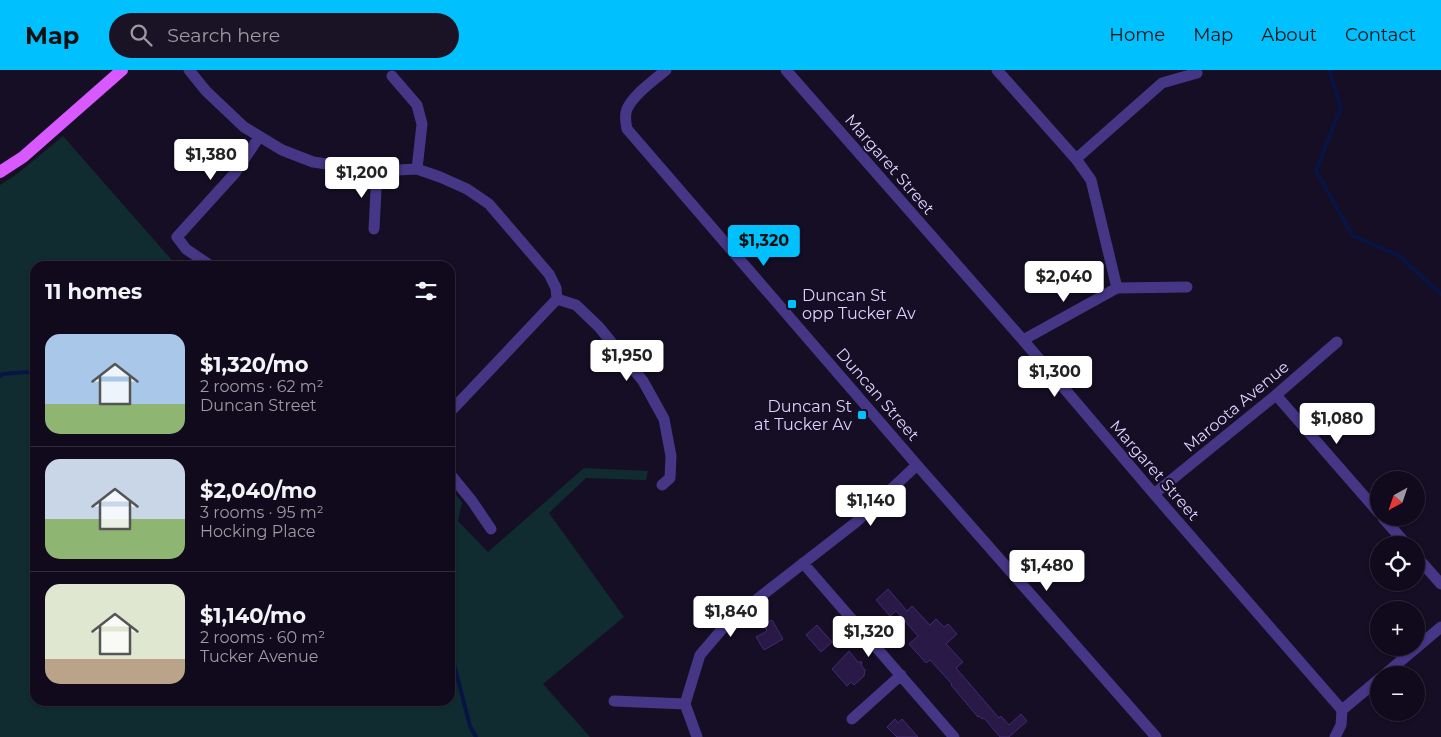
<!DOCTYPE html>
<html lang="en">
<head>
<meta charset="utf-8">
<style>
	:root { --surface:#100a1c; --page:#191325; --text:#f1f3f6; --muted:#9c9aa3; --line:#302b3b; --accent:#00c0fd }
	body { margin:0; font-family:Montserrat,sans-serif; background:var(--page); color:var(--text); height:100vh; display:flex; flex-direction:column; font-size:19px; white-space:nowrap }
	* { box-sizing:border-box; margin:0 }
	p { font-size:16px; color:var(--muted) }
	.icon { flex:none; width:28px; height:28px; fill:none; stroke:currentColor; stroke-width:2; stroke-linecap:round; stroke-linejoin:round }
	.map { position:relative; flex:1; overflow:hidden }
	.sheet { position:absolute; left:30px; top:191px; width:425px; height:445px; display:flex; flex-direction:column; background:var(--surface); border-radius:15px; box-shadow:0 1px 4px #0004,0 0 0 1px var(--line) }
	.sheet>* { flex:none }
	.needle { width:32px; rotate:220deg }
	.controls { position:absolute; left:1370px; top:401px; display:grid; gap:10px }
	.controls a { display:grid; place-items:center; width:55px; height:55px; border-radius:50%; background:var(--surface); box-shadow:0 1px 4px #0004,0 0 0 1px var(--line); font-size:25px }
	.price { position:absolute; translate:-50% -42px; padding:0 11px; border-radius:5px; background:#fff; color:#222; font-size:16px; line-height:32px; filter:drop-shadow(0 1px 2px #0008) }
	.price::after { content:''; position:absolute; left:50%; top:30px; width:15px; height:11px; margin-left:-8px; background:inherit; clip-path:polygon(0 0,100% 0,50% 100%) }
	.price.current { background:var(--accent); color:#111 }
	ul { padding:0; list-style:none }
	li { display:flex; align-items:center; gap:15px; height:125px; padding:0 15px }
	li+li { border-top:1px solid var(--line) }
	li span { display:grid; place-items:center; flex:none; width:140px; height:100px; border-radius:15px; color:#555 }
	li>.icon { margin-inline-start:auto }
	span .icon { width:60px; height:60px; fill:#fffc; stroke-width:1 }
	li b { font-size:21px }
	h2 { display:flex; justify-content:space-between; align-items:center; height:60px; padding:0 15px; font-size:21px }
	header { display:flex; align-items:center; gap:30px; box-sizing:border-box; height:70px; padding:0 25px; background:var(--accent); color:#111 }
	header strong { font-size:24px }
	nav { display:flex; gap:28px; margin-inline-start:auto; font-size:18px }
	.search { width:350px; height:45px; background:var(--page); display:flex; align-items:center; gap:12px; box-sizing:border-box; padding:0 18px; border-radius:28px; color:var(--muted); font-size:19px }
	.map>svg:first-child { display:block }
</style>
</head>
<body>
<header>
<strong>Map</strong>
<div class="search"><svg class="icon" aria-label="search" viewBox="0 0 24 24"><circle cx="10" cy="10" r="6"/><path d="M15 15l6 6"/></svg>Search here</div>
<nav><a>Home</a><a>Map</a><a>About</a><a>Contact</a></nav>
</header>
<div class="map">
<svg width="1441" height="667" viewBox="0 0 1441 667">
	<rect width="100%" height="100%" fill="#150e25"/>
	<path fill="#102c30" d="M63 66 177 196H35V631H450V418L462 432 458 451 488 482 584 398 648 401 646 410 586 408 549 443 624 547 543 614 590 667H0V115L17 104Z"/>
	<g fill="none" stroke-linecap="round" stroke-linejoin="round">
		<path stroke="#081544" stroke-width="4" d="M1329 0 1341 37 1316 101 1353 166 1398 185 1441 224
			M0 306 3 304 27 302 35 305
			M450 579 470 656 476 667"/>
	</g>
	<path fill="#291947" stroke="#432a74" d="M888 519 907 541 912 536 930 555 936 549 944 557 948 554 957 564 946 574 963 592 956 598 999 648 1001 646 1009 655 1021 644 1027 651 1009 667H1000L984 648 982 649 979 646 978 647 951 615 952 614 930 590 926 593 909 574 918 566 896 541 890 546 876 530Z
		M772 550 783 569 764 580 756 567 767 561 764 554Z
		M817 555 832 572 821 582 806 565Z
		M849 581 858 592H862L861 595 865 600 864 606 854 615 851 612 847 616 832 599Z
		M895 649 898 653 902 649 918 667H897L887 657Z"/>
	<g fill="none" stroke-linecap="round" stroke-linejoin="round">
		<path stroke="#453686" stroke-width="11" d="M189 0 206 21 244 57 282 80 313 92 377 101 417 99 440 107 467 119 489 134 549 204 556 218 557 229 450 342
			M666 0C654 10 633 25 627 39 624 46 626 53 627 59L917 395 1156 667
			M786 0 1023 270 1154 424 1342 640
			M997 0 1076 89 1091 110 1117 218
			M392 6 417 35 422 54 417 99
			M1076 89 1162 13 1197 3
			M374 159 377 101
			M211 196 186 179 177 167 235 103 259 67
			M557 229 576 235 599 257 643 311 664 349 671 386 670 408 662 415
			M1023 270 1117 218 1187 217
			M1276 325 1379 443
			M450 404 472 431 491 459
			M1154 424 1276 325 1337 272
			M1383 448 1407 475
			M1416 486 1441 514
			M803 493 954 667
			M1384 605 1441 557
			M614 631 685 634
			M852 649 901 605
			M697 667 685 634 700 585 729 551 855 453 917 395
			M1335 667 1341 655 1342 640 1379 609"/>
		<path stroke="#d859ff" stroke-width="12" d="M0 102 23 87 122 0"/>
	</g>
	<g fill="#00c0fd" stroke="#150e25" stroke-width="2">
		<rect x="787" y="229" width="10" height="10" rx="2.5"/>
		<rect x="857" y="340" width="10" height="10" rx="2.5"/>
	</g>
	<g text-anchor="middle" stroke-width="4" stroke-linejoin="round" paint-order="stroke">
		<g font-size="16" fill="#ddd2ff" stroke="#150e25">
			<text transform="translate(890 94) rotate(49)" y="6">Margaret Street</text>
			<text transform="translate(878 324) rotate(49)" y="6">Duncan Street</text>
			<text transform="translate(1236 336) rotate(-40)" y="6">Maroota Avenue</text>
			<text transform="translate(1155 400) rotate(49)" y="6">Margaret Street</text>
		</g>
		<g font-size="16" fill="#ddd2ff" stroke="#150e25" text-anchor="start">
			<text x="802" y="231">Duncan St<tspan x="802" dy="18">opp Tucker Av</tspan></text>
			<text x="852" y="342" text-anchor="end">Duncan St<tspan x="852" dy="18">at Tucker Av</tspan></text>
		</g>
	</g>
</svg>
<div class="controls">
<a><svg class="needle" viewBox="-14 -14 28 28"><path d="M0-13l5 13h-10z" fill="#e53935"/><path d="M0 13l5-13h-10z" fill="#9c9aa3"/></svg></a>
<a><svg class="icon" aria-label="locate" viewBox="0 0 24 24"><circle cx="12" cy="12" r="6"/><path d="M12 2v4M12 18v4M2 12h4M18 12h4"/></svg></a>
<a>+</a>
<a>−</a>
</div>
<b class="price" style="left:211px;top:111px">$1,380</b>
<b class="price" style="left:362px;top:129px">$1,200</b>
<b class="price current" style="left:764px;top:197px">$1,320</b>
<b class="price" style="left:1064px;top:233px">$2,040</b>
<b class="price" style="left:627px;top:312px">$1,950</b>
<b class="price" style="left:1055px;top:328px">$1,300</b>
<b class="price" style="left:1337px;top:375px">$1,080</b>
<b class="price" style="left:871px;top:457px">$1,140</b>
<b class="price" style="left:1047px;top:522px">$1,480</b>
<b class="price" style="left:731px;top:568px">$1,840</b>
<b class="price" style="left:869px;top:588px">$1,320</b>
<section class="sheet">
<h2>11 homes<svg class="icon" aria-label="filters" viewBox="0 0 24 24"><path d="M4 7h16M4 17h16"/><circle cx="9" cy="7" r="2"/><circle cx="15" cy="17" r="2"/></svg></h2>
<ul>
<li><span style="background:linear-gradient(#a9c7e8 70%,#8fb573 0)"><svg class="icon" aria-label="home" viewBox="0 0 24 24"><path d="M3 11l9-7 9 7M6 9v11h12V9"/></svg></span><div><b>$1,320/mo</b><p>2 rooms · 62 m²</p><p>Duncan Street</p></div></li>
<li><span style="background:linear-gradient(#c9d6e8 60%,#8fb573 0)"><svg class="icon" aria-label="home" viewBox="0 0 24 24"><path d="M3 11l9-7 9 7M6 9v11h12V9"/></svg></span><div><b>$2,040/mo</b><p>3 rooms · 95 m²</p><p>Hocking Place</p></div></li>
<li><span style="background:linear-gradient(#dfe7d0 75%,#b9a48a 0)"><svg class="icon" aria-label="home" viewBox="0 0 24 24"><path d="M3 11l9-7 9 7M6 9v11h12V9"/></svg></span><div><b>$1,140/mo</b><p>2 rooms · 60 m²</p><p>Tucker Avenue</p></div></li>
</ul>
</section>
</div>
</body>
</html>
